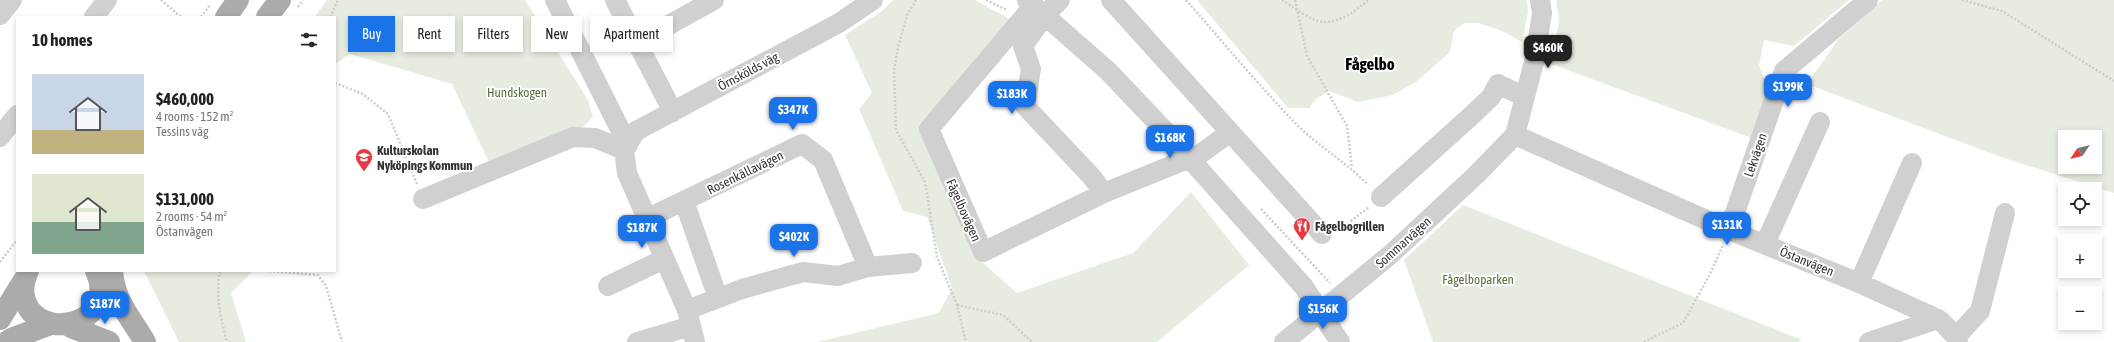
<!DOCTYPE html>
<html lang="en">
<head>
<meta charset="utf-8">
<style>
	:root { --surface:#fff; --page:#f2f2f2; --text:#222; --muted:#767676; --accent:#1a73e8 }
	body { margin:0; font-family:"Asap Condensed",sans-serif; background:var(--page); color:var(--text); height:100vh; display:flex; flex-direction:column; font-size:15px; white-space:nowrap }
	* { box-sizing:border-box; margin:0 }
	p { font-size:13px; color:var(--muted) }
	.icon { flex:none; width:22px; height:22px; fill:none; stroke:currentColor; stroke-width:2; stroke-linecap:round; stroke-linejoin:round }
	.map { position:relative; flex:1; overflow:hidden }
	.panel { position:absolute; left:16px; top:16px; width:320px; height:256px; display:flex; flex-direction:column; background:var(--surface); border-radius:0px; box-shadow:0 2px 6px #0003 }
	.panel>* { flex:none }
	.guide { position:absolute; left:348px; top:16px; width:380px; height:36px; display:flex; gap:8px }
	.needle { width:26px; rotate:235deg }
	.controls { position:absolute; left:2058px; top:130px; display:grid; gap:8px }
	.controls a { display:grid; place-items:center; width:44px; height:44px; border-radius:0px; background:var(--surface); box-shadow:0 2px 6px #0003; font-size:20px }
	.price { position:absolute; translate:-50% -34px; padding:0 9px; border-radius:8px; background:var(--accent); color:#fff; font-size:13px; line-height:26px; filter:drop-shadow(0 1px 2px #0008) }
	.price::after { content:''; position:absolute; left:50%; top:24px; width:12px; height:9px; margin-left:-6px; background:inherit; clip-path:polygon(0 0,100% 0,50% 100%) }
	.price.selected { background:#222; color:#fff }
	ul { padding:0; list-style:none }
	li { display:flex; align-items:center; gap:12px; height:100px; padding:0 16px }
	li span { display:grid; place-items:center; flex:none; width:112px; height:80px; border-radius:0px; color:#555 }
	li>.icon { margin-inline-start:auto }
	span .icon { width:48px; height:48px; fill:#fffc; stroke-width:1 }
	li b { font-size:17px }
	h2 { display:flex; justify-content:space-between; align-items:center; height:48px; padding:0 16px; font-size:17px }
	.pill { padding:0 14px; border-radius:0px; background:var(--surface); box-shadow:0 2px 6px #0003; font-size:14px; line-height:36px }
	.pill.selected { background:var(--accent); color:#fff }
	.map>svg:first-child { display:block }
</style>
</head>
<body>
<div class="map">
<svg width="2114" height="342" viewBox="0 0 2114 342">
	<rect width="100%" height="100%" fill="#fff"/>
	<path fill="#e6ecdf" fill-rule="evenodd" d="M327 0H525L588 100 593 117 583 127 489 162 452 84 350 54 335 64V17H315Z
		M893 0H975L1011 20 919 125 973 254 1017 293 1133 253 1191 192 1249 265 1157 342H817L939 313 952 288 927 217 903 211 859 109 872 93 845 35 882 11Z
		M1197 0H1527L1528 12 1522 42 1502 31 1478 23H1464L1454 31 1450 52 1417 81 1393 95 1358 102 1329 91 1317 98 1309 108H1288Z
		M1556 0H1849L1794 46 1764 40 1759 65 1769 90 1752 138 1551 64 1559 21Z
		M1882 0H2114V193L1998 156 1807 84 1838 40ZM2065 137H2095V167H2065Z
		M1463 205 1802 340 1798 342H1433L1404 260Z
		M144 271H253L231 293 246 342H179Z"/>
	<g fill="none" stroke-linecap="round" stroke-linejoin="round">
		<path stroke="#cdcdcd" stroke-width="2.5" stroke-dasharray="2 2" stroke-linecap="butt" d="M161 0 181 17
			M916 0 907 15 898 47 894 71 896 130 925 182 937 257 957 305 966 342
			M986 0 1007 10
			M1186 0C1223 42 1259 86 1298 126 1320 147 1347 163 1368 185
			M1282 0C1291 6 1313 22 1324 22 1341 22 1356 11 1368 0
			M1295 0 1307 56 1347 126 1352 168
			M1962 0 2002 11 2114 81
			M298 7 303 0
			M201 17 210 5
			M330 17 338 0
			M335 83 363 94 388 114 417 184
			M1261 209 1330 283
			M1338 231 1369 207
			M0 262 17 240
			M220 271C215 294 221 320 227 342
			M269 271 318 275 326 286 342 342
			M957 305 1003 315 1032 342
			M1644 342 1683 323 1709 276 1723 245"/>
		<path stroke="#d0d0d0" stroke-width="20" d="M555 0 628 145
			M615 0 673 112
			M1027 0 1108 71 1167 133 1304 287 1340 342
			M1060 0 1045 15 1023 46 1031 69 1025 106 1091 176 1104 193
			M1111 0 1322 234
			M1034 5 929 129 983 252 1104 193 1190 158
			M0 15 12 0
			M94 17 107 0
			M638 42 714 0
			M1515 135 1729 230 1859 283 1927 314 1941 321 1956 337 1958 342
			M0 137 17 115
			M624 150 636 131 839 23 873 0
			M624 150 627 173 687 310 695 342
			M1192 160 1229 133
			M1381 197 1471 116 1491 97 1498 84 1525 97
			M423 199 573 137 595 138 624 150
			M684 201 718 298
			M646 219 802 144 823 160 868 267
			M1729 230 1784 71 1868 0
			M1765 244 1820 122
			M1859 283 1912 163
			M608 286 664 259
			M687 310 742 289 803 272 838 276 868 267 912 263
			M1956 337 1980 311 2005 213
			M637 342 691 326
			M1284 342 1391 254 1476 175 1515 135 1535 58 1542 13 1540 0
			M1869 342 1938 319"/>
		<path stroke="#ababab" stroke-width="22" d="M226 17 238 0
			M267 17 280 0
			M28 271C22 285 21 295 29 309 53 342 118 318 96 271
			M112 271C115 303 130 316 145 342
			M0 319 24 280
			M71 327 109 342
			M7 342 11 339 48 325"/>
	</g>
	<defs>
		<g id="school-pin" transform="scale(0.9)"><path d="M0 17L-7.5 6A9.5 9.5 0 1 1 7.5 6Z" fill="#e63946" stroke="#fff"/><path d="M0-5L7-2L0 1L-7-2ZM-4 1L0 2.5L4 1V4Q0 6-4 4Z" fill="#fff"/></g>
		<g id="restaurant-pin" transform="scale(0.9)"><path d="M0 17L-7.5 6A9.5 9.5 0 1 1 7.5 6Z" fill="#e63946" stroke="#fff"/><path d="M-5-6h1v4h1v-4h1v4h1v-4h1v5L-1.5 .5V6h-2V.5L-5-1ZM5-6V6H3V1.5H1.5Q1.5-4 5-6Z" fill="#fff"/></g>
	</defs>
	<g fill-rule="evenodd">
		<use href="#school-pin" x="364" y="157"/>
		<use href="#restaurant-pin" x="1302" y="226"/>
	</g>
	<g text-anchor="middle" stroke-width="4" stroke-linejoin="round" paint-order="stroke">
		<g font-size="13" fill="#333" stroke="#fff">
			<text transform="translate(748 71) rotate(-28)" y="5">Örnskölds väg</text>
			<text transform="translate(1755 155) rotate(-71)" y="5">Lekvägen</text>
			<text transform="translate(745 172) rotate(-26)" y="5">Rosenkällavägen</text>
			<text transform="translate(964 210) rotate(66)" y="5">Fågelbovägen</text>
			<text transform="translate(1403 242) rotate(-42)" y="5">Sommarvägen</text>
			<text transform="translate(1807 261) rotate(22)" y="5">Östanvägen</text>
		</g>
		<g font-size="13" fill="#56703f" stroke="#fff">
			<text x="517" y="97">Hundskogen</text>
			<text x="1478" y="284">Fågelboparken</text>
		</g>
		<g font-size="13" font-weight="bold" fill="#333" stroke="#fff" text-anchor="start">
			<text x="377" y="155">Kulturskolan<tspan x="377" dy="15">Nyköpings Kommun</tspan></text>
			<text x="1315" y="231">Fågelbogrillen</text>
		</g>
		<g font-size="17" font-weight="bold" fill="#000" stroke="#fff">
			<text x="1370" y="70">Fågelbo</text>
		</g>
	</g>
</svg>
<div class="controls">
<a><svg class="needle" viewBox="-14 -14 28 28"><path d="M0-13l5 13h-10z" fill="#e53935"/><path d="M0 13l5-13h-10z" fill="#767676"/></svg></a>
<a><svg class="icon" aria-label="locate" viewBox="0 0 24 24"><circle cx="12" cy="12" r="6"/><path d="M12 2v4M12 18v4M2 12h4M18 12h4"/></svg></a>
<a>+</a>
<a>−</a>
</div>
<b class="price selected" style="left:1548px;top:69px">$460K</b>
<b class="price" style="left:1788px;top:108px">$199K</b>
<b class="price" style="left:1012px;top:115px">$183K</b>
<b class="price" style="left:793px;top:131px">$347K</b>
<b class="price" style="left:1170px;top:159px">$168K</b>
<b class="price" style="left:1727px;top:246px">$131K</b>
<b class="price" style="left:642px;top:249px">$187K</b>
<b class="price" style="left:794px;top:258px">$402K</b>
<b class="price" style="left:105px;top:325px">$187K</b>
<b class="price" style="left:1323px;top:330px">$156K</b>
<div class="guide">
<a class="pill selected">Buy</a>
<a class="pill">Rent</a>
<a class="pill">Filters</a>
<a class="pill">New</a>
<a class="pill">Apartment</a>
</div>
<section class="panel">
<h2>10 homes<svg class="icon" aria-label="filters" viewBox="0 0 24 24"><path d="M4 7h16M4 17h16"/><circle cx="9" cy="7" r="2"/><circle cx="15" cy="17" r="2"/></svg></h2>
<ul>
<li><span style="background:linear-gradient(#c9d6e8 70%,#c2b280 0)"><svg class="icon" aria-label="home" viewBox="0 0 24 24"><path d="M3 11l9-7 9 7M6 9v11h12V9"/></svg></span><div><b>$460,000</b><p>4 rooms · 152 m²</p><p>Tessins väg</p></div></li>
<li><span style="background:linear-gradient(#dfe7d0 60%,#7fa58c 0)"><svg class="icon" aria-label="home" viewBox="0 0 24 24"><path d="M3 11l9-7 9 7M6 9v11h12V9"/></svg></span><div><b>$131,000</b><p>2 rooms · 54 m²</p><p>Östanvägen</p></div></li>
</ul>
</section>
</div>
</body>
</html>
